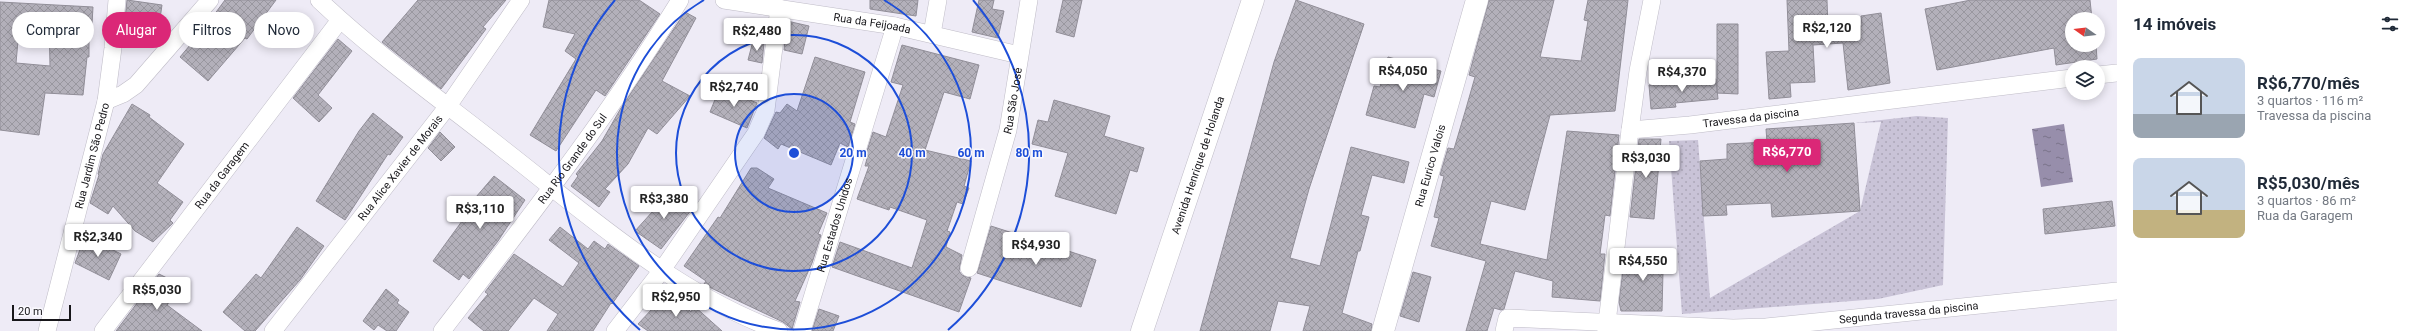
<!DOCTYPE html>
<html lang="pt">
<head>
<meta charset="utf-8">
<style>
	:root { --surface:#fff; --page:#f2f2f3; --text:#1f2937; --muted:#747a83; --accent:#db2777 }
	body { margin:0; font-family:Roboto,sans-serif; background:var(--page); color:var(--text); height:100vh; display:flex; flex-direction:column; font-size:15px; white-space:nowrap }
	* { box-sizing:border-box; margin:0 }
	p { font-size:13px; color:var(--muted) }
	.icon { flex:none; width:22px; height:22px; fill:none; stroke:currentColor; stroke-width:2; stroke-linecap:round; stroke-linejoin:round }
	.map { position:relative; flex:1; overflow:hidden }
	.drawer { display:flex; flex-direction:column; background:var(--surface); width:300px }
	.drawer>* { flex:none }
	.banner { position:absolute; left:12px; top:12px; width:380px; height:36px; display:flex; gap:8px }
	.needle { width:26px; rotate:284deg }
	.tools { position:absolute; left:2065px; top:12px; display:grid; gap:8px }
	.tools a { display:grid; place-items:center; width:40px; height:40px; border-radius:50%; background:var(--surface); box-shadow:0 2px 10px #0003; font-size:20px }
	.scale { position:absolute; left:12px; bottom:10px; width:59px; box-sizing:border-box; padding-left:4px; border:2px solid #17161a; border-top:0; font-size:11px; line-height:14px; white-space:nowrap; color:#17161a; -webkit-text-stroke:3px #faf9fe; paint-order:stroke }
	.price { position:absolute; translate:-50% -34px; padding:0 9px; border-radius:4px; background:#fff; color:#222; font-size:13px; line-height:26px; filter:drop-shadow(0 1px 2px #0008) }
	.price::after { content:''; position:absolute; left:50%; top:24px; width:12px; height:9px; margin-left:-6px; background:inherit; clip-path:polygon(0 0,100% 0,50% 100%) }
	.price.current { background:var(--accent); color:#fff }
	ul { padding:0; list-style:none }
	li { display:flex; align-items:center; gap:12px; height:100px; padding:0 16px }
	li span { display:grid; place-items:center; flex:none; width:112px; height:80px; border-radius:8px; color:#555 }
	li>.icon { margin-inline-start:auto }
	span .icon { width:48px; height:48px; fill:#fffc; stroke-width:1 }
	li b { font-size:17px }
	h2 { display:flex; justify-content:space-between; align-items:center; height:48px; padding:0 16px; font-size:17px }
	.tag { padding:0 14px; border-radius:18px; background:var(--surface); box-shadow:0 2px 10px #0003; font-size:14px; line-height:36px }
	.tag.current { background:var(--accent); color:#fff }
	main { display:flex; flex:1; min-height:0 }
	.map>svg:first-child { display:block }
</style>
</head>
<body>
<main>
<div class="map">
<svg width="2117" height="331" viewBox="0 0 2117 331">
	<defs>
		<pattern id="grass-dots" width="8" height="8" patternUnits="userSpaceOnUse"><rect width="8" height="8" fill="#c9c3d7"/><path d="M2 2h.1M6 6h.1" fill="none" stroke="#aca7b8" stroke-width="1.8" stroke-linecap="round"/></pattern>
		<pattern id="water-ripples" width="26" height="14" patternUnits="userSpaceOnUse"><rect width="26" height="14" fill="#978eab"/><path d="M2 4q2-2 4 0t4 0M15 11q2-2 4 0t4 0" fill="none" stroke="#7a738a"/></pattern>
		<pattern id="building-cross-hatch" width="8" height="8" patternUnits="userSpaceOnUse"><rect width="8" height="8" fill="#b3b0ba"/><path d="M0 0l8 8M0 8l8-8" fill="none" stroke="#99979f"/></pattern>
	</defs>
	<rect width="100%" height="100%" fill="#eeebf6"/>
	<path fill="url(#grass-dots)" d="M1917 116 1948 118 1943 285 1878 299 1682 314 1669 141 1698 140 1710 298 1860 211 1881 122 1854 123Z"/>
	<path fill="url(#water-ripples)" d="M2064 124 2073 182 2041 187 2032 129Z"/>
	<path fill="url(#building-cross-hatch)" stroke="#918e98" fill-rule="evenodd" d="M127 0 162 5 156 46 125 40 129 20H125Z
		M225 0H276L247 39 245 38 208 81 180 57 201 32 198 30 208 17 211 19Z
		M418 0H506L483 27 486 29 441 89 382 42Z
		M549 0H639L660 14 605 96 596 90 556 151 530 135 576 59 565 51 575 34 543 27Z
		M870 0H918L916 16 870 9Z
		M979 0H994L992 9 1004 11 998 38 972 32Z
		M1063 0H1082L1074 37 1056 32Z
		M1296 0 1364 24 1309 189 1290 258 1320 266 1351 147 1409 162 1404 183 1372 175 1361 215 1369 217 1360 251H1358L1342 313 1372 324 1371 331H1303L1310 306 1278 301 1270 331H1200L1274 62Z
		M1489 0H1554L1540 57 1581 61 1588 21 1584 20 1588 0H1628L1615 111 1550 115 1525 210 1491 201 1480 244 1547 260 1567 131 1619 135 1610 216 1605 215 1600 254H1605L1600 301 1552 297 1553 281 1515 271 1504 309 1501 310 1494 308 1487 331H1466L1486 261 1431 246 1439 218 1434 217 1444 176 1440 175 1448 148 1454 149 1465 112 1475 77 1469 75Z
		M1787 0H1827L1828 27 1862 26 1861 16 1881 13 1890 83 1848 90 1843 43 1813 45 1815 82 1790 83 1791 97 1769 99 1766 52 1789 51Z
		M1971 0H2090L2092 19H2072V45H2096L2097 59 2056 65 2054 48 1937 70 1925 9Z
		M0 2 93 7 92 24H89V57H87L83 95 45 93 39 135 0 130ZM20 19 49 21 50 66 16 63Z
		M685 12 696 18 662 81 690 96 657 134 648 128 628 164 605 189 610 192 599 207 571 186 578 176 576 174 602 141 621 108Z
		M787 21 809 26 802 54 784 50Z
		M1717 24H1738V94L1717 93Z
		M338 39 352 51 318 95 332 108 319 122 293 98Z
		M753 41 764 43 762 63 748 60Z
		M902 45 979 65 970 99 944 92 925 150 971 161 964 186 969 188 963 204 957 202 947 231 950 232 946 247 962 255 959 271 962 275 971 278 959 312 832 267 840 242 912 268 927 220 890 207 889 210 857 199 869 166H865L868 155 866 154 873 132 886 137 903 85 891 82Z
		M815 57 865 72 850 122 855 124 848 147 840 143 831 165 781 144 778 149 764 138 776 112 780 113 787 104 797 111Z
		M1388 57 1441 71 1434 97 1424 94 1415 128 1366 115 1374 86 1380 87Z
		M1716 79 1718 99 1675 103 1676 107 1651 109 1649 85Z
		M720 87 757 103 747 128 710 112Z
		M1054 100 1110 116 1104 136 1144 148 1137 172 1130 170 1116 214 1055 196 1068 153 1032 144 1038 120 1048 122Z
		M132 104 150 115 149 117 184 144 157 183 183 202 170 220 173 223 153 242 135 231 113 206 108 214 90 203 99 175 98 174 103 154Z
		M373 113 403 137 390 155 388 154 345 220 316 201 359 131Z
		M1854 123 1860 211 1772 217 1771 203 1726 205 1727 215 1703 216 1700 161 1727 159V144L1767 142 1766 129Z
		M440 132 455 147 441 161 428 148Z
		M1639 139H1661L1654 219 1630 217Z
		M751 168H757L774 179 768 188 827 213 818 234 821 235 812 263 795 301 800 302 792 329 783 322 709 287 704 284 706 281 684 266 718 217 720 218Z
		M494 176 525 200 498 241 469 279 463 274 459 280 433 261 478 199 476 197Z
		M671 191 692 209 661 249 635 231Z
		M2112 201 2115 226 2045 234 2043 209Z
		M991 226 1096 260 1081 307 977 273Z
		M297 227 324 246 300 280 255 331H245L223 312 256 274 261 278Z
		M560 227 588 249 594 241 605 249 608 244 639 266 612 304 611 303 593 331H547L558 314 534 298 508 331H484L468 318 488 294 485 292 514 254 563 287 579 263 549 240Z
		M85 236 121 254 109 280 75 263Z
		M1625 254H1668V271H1663L1662 311H1621L1619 302Z
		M1413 272 1431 277 1419 322 1400 316Z
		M159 274 181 285 167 305 202 331H116Z
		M386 289 399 300 397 303 409 312 396 331H387L378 325 374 330 363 321Z
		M669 291 691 312 694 306 722 331H648L638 324Z
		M819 309 839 316 833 331H812Z"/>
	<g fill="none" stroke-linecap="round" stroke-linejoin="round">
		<g stroke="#bfbcc7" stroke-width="18">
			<g id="street">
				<path d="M319 0C376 54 441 100 503 149 589 216 675 293 779 331"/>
				<path id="s1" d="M724 0 895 26 1019 55"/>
				<path d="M932 34 938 0"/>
				<path d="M2098 75 2117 73"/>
				<path d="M106 101 123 94 136 85 210 0"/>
				<path d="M1630 130 1638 71 1652 0"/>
				<path id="s2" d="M969 268 1008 130 1029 0"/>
				<path id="s3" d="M47 331 106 101 113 48 117 0"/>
				<path id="s4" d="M103 331 340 20"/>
				<path id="s5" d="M273 331 448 106 521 0"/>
				<path id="s6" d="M442 331C525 223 609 116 680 0"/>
				<path d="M615 331 662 270 756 133 766 110 779 8"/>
				<path id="s7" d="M802 331 895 26"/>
				<path id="s8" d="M1504 331 1507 318 1733 328 1766 327 2117 291"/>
				<path id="s9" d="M1606 331 1630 130 1690 125 2072 78"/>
			</g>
		</g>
		<g stroke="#bfbcc7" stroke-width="23">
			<g id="secondary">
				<path id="s10" d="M1383 331 1477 0"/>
			</g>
		</g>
		<g stroke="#bfbcc7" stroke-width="23">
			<g id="primary">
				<path id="s11" d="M1142 331 1253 0"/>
			</g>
		</g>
		<use href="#street" stroke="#fff" stroke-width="17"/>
		<use href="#secondary" stroke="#fff" stroke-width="22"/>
		<use href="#primary" stroke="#fff" stroke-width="22"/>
	</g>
	<circle cx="794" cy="153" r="59" fill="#1d4ed8" fill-opacity=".12"/>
	<g fill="none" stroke="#1d4ed8" stroke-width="2">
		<circle cx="794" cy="153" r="59"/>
		<circle cx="794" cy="153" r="118"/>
		<path d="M884 0A177 177 0 1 1 704 0"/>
		<path d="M640 330A235 235 0 0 1 615 0M973 0A235 235 0 0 1 948 330"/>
	</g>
	<g text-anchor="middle" stroke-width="3" stroke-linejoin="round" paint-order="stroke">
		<g font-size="11" fill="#17161a" stroke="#faf9fe">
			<text dy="4" stroke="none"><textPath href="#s1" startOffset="150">Rua da Feijoada</textPath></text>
			<text dy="4" stroke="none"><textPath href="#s2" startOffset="173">Rua São José</textPath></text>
			<text dy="4" stroke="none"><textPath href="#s9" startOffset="324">Travessa da piscina</textPath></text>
			<text dy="4" stroke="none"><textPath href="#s3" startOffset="181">Rua Jardim São Pedro</textPath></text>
			<text dy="4" stroke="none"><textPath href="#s6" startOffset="216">Rua Rio Grande do Sul</textPath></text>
			<text dy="4" stroke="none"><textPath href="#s11" startOffset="175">Avenida Henrique de Holanda</textPath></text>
			<text dy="4" stroke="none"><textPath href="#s10" startOffset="172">Rua Eurico Valois</textPath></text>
			<text dy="4" stroke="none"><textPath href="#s5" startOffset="207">Rua Alice Xavier de Morais</textPath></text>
			<text dy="4" stroke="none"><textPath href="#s4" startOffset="196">Rua da Garagem</textPath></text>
			<text dy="4" stroke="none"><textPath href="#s7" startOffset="111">Rua Estados Unidos</textPath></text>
			<text dy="4" stroke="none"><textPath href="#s8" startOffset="416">Segunda travessa da piscina</textPath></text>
		</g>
	</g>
	<circle cx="794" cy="153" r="6" fill="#1d4ed8" stroke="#faf9fe" stroke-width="2"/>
	<g font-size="12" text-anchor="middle" font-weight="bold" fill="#1d4ed8" stroke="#faf9fe" stroke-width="3" stroke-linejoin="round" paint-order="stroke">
		<text x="853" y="157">20 m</text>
		<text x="912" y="157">40 m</text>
		<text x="971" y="157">60 m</text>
		<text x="1029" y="157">80 m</text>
	</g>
</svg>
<div class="tools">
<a><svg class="needle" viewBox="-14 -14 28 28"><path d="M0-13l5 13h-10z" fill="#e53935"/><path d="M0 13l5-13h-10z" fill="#747a83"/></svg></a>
<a><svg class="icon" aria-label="layers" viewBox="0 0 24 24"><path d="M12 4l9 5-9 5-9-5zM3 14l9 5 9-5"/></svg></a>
</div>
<div class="scale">20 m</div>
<b class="price" style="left:1827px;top:49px">R$2,120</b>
<b class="price" style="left:757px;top:52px">R$2,480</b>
<b class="price" style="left:1403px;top:92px">R$4,050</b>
<b class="price" style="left:1682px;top:93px">R$4,370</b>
<b class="price" style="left:734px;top:108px">R$2,740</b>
<b class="price current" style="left:1787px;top:173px">R$6,770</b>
<b class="price" style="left:1646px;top:179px">R$3,030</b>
<b class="price" style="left:664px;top:220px">R$3,380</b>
<b class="price" style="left:480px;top:230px">R$3,110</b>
<b class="price" style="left:98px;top:258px">R$2,340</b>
<b class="price" style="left:1036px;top:266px">R$4,930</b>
<b class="price" style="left:1643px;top:282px">R$4,550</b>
<b class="price" style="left:157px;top:311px">R$5,030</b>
<b class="price" style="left:676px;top:318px">R$2,950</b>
<div class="banner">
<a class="tag">Comprar</a>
<a class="tag current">Alugar</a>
<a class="tag">Filtros</a>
<a class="tag">Novo</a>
</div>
</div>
<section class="drawer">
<h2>14 imóveis<svg class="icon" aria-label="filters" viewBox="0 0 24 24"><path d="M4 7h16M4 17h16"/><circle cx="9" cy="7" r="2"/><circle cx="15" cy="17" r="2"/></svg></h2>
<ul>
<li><span style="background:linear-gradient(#c9d6e8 70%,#9aa5b1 0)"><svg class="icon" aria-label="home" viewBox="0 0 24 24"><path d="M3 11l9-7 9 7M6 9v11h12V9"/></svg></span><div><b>R$6,770/mês</b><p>3 quartos · 116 m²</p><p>Travessa da piscina</p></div></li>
<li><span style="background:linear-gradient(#c9d6e8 65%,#c2b280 0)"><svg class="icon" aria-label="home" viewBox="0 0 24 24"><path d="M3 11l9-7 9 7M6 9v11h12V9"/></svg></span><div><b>R$5,030/mês</b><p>3 quartos · 86 m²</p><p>Rua da Garagem</p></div></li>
</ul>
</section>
</main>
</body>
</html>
